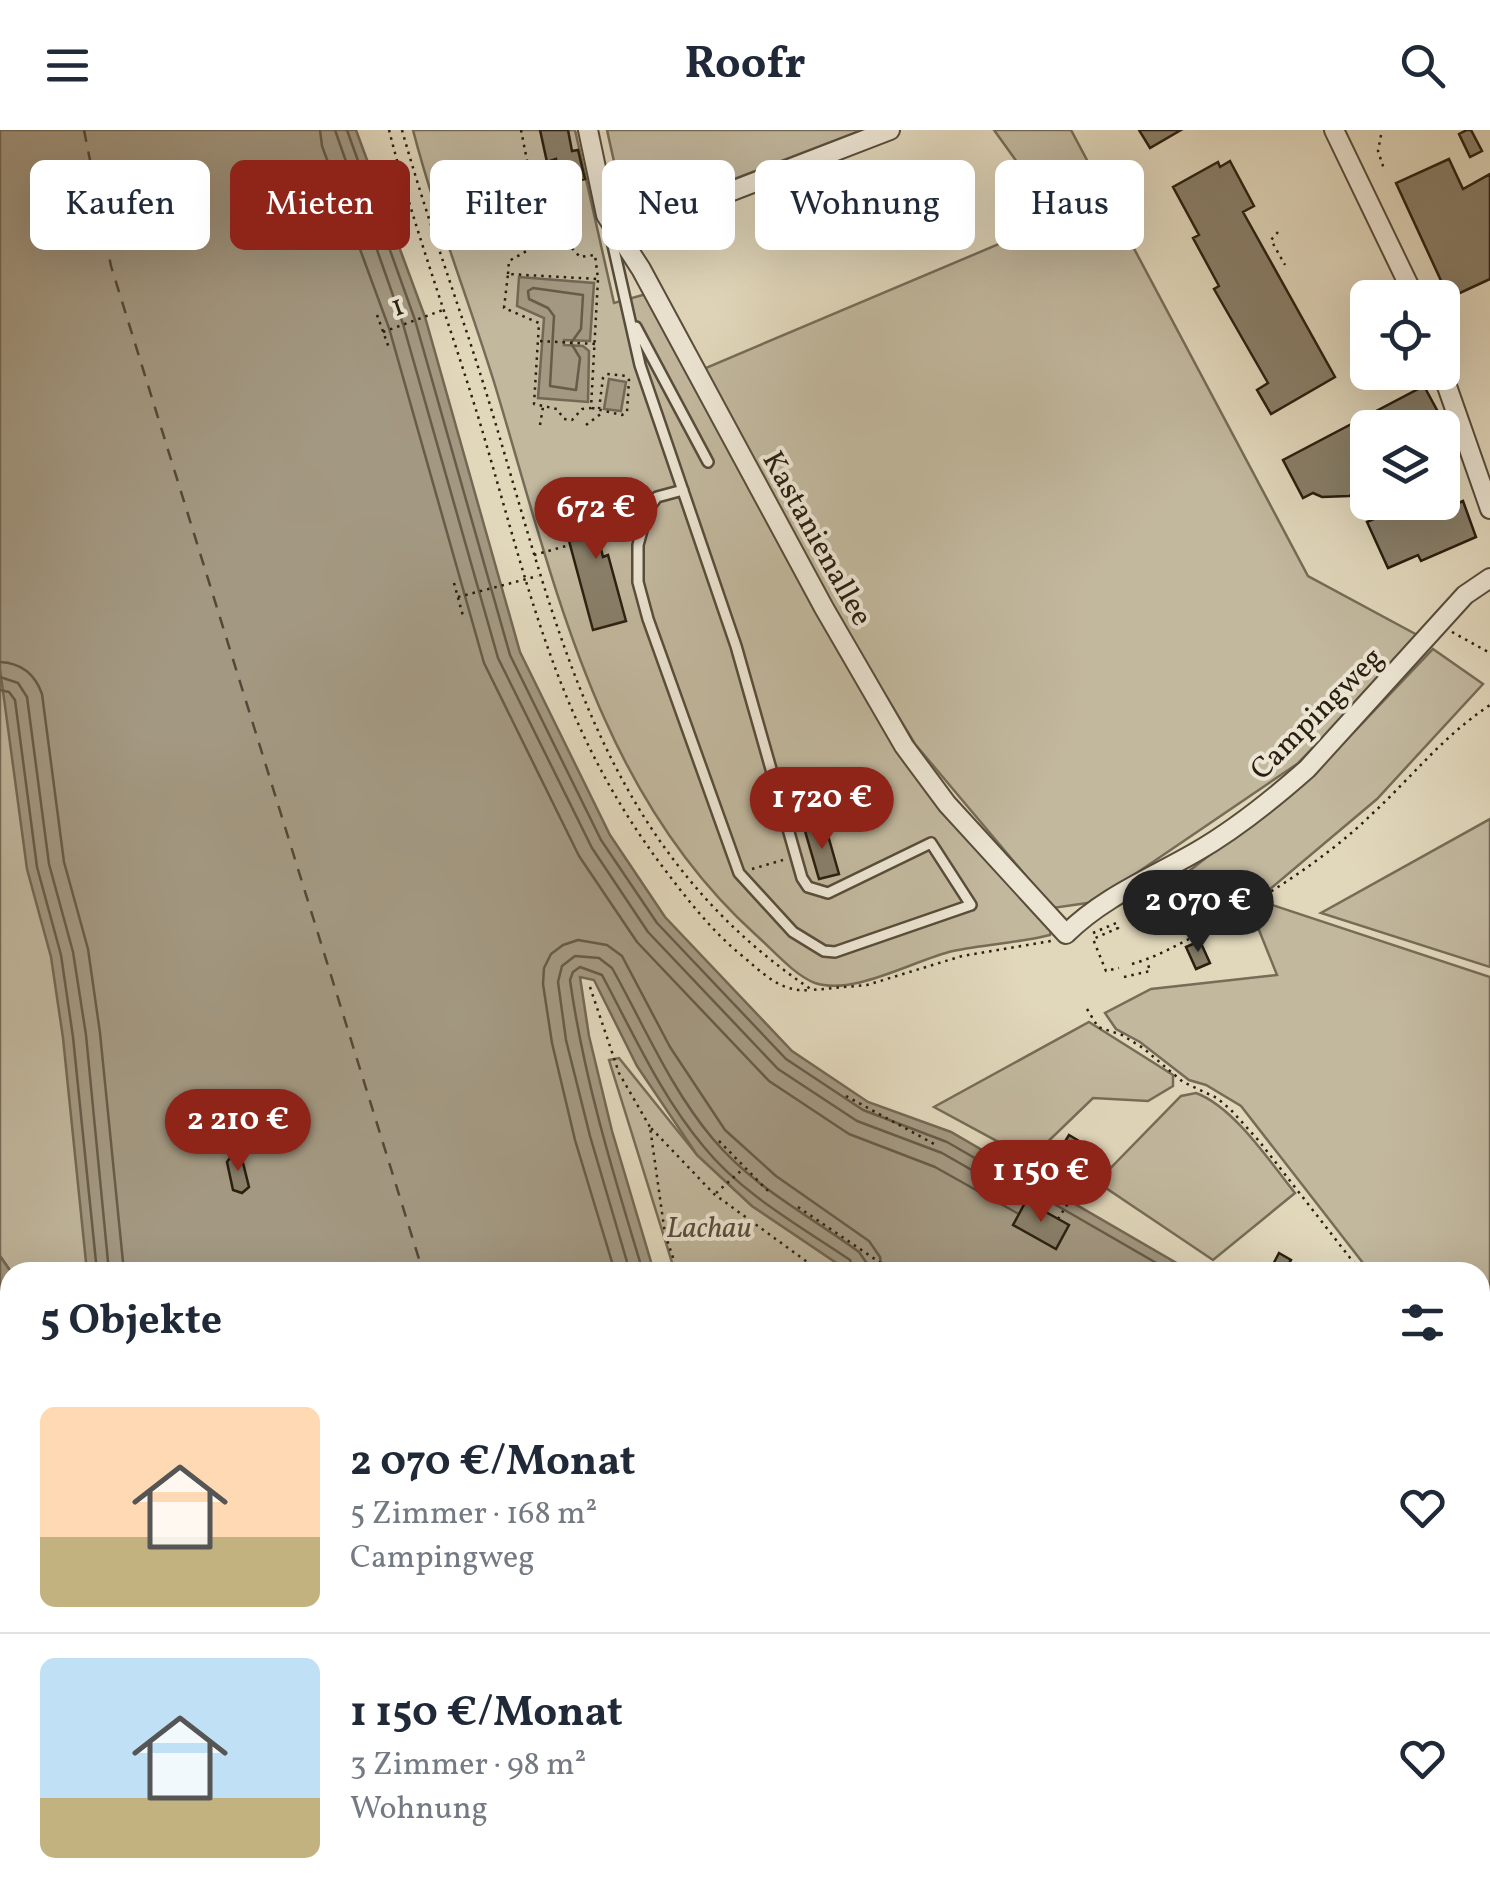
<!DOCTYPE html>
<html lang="de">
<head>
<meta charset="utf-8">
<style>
	:root { --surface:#fff; --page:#f6f6f7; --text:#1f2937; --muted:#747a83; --line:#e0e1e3; --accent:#8f2418 }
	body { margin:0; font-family:Vollkorn,serif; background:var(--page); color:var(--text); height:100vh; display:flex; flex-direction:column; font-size:38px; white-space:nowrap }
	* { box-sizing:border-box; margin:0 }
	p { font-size:32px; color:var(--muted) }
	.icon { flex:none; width:55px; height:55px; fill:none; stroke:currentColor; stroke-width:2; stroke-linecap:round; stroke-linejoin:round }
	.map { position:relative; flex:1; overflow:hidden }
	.sheet { position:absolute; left:0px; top:1132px; width:1490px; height:642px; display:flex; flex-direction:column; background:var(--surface); border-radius:30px 30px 0 0; box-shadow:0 10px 40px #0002 }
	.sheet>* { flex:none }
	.hud { position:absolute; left:30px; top:30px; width:1430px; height:90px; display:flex; gap:20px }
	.controls { position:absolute; left:1350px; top:150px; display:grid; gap:20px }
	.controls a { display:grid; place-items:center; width:110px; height:110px; border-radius:15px; background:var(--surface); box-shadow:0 10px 40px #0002; font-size:50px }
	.price { position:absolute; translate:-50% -85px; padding:0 22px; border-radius:35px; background:var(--accent); color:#fff; font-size:32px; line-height:65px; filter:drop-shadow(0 2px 5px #0008) }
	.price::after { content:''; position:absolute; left:50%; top:60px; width:30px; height:22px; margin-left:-15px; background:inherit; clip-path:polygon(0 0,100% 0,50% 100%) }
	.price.on { background:#222; color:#fff }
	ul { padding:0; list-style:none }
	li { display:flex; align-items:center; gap:30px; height:250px; padding:0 40px }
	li+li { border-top:2px solid var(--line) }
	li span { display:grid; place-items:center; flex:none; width:280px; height:200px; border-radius:15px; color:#555 }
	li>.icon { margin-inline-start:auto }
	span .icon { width:120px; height:120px; fill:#fffc; stroke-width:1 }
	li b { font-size:42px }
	h2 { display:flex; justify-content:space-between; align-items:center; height:120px; padding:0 40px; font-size:42px }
	.tag { padding:0 35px; border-radius:15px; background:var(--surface); box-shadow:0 10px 40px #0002; font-size:35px; line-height:90px }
	.tag.on { background:var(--accent); color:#fff }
	header { display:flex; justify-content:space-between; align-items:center; height:130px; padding:0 40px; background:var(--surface); font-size:45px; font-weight:700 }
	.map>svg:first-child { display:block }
</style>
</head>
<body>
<header><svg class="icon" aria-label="menu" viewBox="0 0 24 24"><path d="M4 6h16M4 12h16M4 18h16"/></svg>Roofr<svg class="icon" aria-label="search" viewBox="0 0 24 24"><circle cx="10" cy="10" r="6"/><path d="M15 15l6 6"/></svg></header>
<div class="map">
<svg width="1490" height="1773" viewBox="0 0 1490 1773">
	<rect width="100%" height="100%" fill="#e1d7bb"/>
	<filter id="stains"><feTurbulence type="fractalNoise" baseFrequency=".002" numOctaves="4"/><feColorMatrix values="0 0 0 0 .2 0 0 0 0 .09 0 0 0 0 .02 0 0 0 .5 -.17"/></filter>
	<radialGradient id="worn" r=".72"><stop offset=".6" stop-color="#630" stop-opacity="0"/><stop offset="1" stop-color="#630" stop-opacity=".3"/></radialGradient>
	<path fill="#c2b89e" stroke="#766c57" stroke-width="2.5" d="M413 0H575L614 173 650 163 885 594 1051 800 1050 805C1019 813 985 814 953 821 914 830 854 866 815 853 794 845 773 820 756 805 596 661 554 449 494 252 468 168 435 85 413 0Z
		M607 0H862L627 90Z
		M994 0H1071L1308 446 1421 507 1297 634 1094 772 1053 778 915 614 837 485 701 240 1058 89Z
		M0 309 242 1142H11L0 1126Z
		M1433 519 1483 554 1377 669 1257 770 1490 847V1297L1480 1284V1142H1370L1241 976 1206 955 1189 950 1140 912 1116 899 1105 883 1151 859 1277 845 1257 795 1153 769 1313 645Z
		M1490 689V837L1321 783Z
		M1089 892 1173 945V956L1148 971 1093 968 1030 1029 934 977Z
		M619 928 697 1025 752 1076 850 1142H675L609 930Z
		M1196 963C1234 977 1270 1032 1295 1063L1213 1130 1097 1052 1181 966Z
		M926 1765H1316L1317 1773H930Z"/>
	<path fill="#a39881" stroke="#736854" stroke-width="2.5" d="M0 0H356L425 187 520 522 610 705 665 787 792 921 868 972 951 1002 1192 1142H850L752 1076 697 1025 637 936 594 850 580 847 589 906 612 1001 654 1142H87L63 908 51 827 27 739 0 539Z
		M519 147 594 153 590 211 564 210V215L583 216 589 221 588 272 538 268 544 188 517 176Z
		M609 249 626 252 621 281 604 279Z
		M0 1126 11 1142 10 1765H916L920 1773H0Z
		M1480 1358 1490 1369V1659L1480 1663Z"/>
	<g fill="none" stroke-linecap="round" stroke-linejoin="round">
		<path stroke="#665c48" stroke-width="2.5" d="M320 0 322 16 389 198 484 533 579 726 637 812 769 951 849 1004 935 1037 1017 1083
			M335 0 403 194 498 528 592 718 648 802 778 939 857 991 942 1023 1024 1070
			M347 0 415 190 510 525 601 710 657 793 786 929 863 980 947 1012 1172 1142
			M533 158 583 165 581 199 571 213 580 228 576 260 550 256 554 186 548 178 529 169 528 161Z
			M0 532C21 533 35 544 42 564L64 732 88 819 100 903 124 1142
			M0 547 18 553 27 567 49 734 73 822 86 905 109 1142
			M0 560 9 562 15 570 37 737 61 825 73 907 97 1142
			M615 1142 575 1010 552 913 543 854 544 838 551 824 563 815 578 810 607 815 622 826 670 917 725 1000 776 1046 869 1111 880 1127 882 1142
			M630 1142 590 1006 566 910 558 852 562 836 575 826 599 828 612 838C644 895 670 958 713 1009 753 1057 810 1086 859 1122L866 1132 867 1142
			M643 1142C614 1046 584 950 570 850L573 842 580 837 602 845C633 903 661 966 704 1017 742 1064 800 1096 850 1130L854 1142"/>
		<path stroke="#544938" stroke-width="2.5" stroke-dasharray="12 10" stroke-linecap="butt" d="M84 0 111 136 423 1142
			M615 1765 618 1773"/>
	</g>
	<path fill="#897f69" stroke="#2a1f10" stroke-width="2.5" d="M540 0H568L572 21 578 20 585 49 561 54 556 29 547 32Z
		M1139 0H1181L1150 18Z
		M1467 0H1471L1482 21 1470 27 1459 4Z
		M1449 29 1463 59 1490 44V149L1449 168 1396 53Z
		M1230 31 1254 76 1243 82 1335 247 1271 284 1257 260 1268 253 1214 159 1219 156 1193 108 1199 105 1173 57 1218 32 1220 37Z
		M1424 256 1444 293 1435 298H1368V333L1358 338 1368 358 1349 366 1322 367 1313 363 1303 368 1283 330Z
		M1442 343 1456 374 1463 371 1476 407 1421 431 1418 425 1388 438 1367 392 1412 372H1442Z
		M633 366 637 379 594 390 603 427 608 425 626 491 593 500 562 385Z
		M825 695 839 744 819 749 805 701Z
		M1200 811 1210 833 1196 839 1186 817Z
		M1069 1005 1099 1023 1087 1045 1056 1026Z
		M232 1025 242 1029 249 1057 242 1063 233 1060 227 1032Z
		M1026 1071 1069 1095 1056 1119 1013 1095Z
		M1279 1123 1291 1130 1284 1142H1269Z"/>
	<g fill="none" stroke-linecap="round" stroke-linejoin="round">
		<g stroke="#584d3b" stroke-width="14">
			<path id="lane" d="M610 102 640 235 736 516 802 748 808 757 828 763 931 713 971 775 835 822 824 821 793 802 739 743 648 489 638 452V415L648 379 657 367 683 360
				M636 197 708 332
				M1480 1706 1490 1702
				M1480 1733 1490 1728
				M1404 1765 1407 1773
				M1322 1773 1341 1765"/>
		</g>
		<g stroke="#584d3b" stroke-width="22">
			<path id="street" d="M588 0 606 85 641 139 824 478 904 616 947 674 1066 804C1103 767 1151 748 1196 722 1236 699 1273 669 1307 639L1465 465 1490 448
				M1334 0 1415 168
				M618 105 890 0
				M1442 242 1490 379"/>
		</g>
		<path stroke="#2a1f10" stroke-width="2.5" stroke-dasharray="2.5 5" stroke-linecap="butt" d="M389 0C415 103 453 202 483 303 531 466 559 600 665 740 688 770 711 800 740 824 763 843 780 863 811 860
			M402 0C428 93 462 183 490 275 559 502 600 718 812 860L867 855 962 826 1051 811
			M521 0 537 81 557 102
			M1381 5 1378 21 1384 39
			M550 31 558 101
			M1278 102 1271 110 1285 135
			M566 110 568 91 580 87
			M508 144 509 131 558 103 580 127 595 125 598 149 591 278 582 279 572 290 564 289 557 279 534 274 539 193 504 178 508 144 598 149
			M377 185 389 218
			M383 202 443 180
			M540 211 595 214
			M592 278 622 285 627 282 629 250 626 246 607 244 603 248 599 279
			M540 295 543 277
			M586 295 602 283
			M534 425 566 416
			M454 453 463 486
			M458 467 538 446
			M1452 502 1490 523
			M752 739 783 730
			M1093 803 1116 793 1118 798 1093 809 1106 841 1119 838
			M1132 834C1157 827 1179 814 1202 802 1260 770 1324 731 1372 684 1414 645 1441 608 1490 575
			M1124 847 1150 841 1147 831
			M590 857 619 943 650 997
			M1087 879 1098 897 1122 905 1143 918 1183 952 1217 968 1231 980 1259 1011 1361 1142
			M846 966 936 1015
			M719 1011 769 1062
			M973 1032 982 1037
			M977 1035 990 1014
			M716 1063 743 1039
			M1030 1073 1044 1049
			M798 1077 894 1142
			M1058 1089 1072 1067
			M678 1142 665 1104 650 997 714 1064 821 1142
			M1480 1295 1490 1307
			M1480 1325 1490 1338
			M1480 1445 1490 1472
			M1480 1632 1490 1628
			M1480 1688 1490 1684
			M933 1765 937 1773
			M1301 1765 1302 1773"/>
		<use href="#lane" stroke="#ece5d3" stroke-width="9"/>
		<use href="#street" stroke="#ece5d3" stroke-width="18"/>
	</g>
	<g text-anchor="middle" stroke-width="8" stroke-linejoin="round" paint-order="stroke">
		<g font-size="30" fill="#2a1f10" stroke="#ece5d3">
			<text transform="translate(397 175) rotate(-20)" y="10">1</text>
			<text transform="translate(818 408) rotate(61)" y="10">Kastanienallee</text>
			<text transform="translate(1316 583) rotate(-45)" y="10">Campingweg</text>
		</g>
		<g font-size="30" font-style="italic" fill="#584d3b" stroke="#ece5d3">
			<text x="709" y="1107">Lachau</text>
		</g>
	</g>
	<rect width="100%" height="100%" filter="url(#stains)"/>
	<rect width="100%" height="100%" fill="url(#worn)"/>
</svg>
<div class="controls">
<a><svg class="icon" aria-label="locate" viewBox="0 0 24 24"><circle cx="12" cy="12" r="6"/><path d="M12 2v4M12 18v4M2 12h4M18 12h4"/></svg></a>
<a><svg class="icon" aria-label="layers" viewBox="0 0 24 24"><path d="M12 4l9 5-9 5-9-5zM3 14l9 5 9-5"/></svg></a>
</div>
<b class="price" style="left:596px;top:432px">672 €</b>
<b class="price" style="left:822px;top:722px">1 720 €</b>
<b class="price on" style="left:1198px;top:825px">2 070 €</b>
<b class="price" style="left:238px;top:1044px">2 210 €</b>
<b class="price" style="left:1041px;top:1095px">1 150 €</b>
<div class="hud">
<a class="tag">Kaufen</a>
<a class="tag on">Mieten</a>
<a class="tag">Filter</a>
<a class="tag">Neu</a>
<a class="tag">Wohnung</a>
<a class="tag">Haus</a>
</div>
<section class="sheet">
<h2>5 Objekte<svg class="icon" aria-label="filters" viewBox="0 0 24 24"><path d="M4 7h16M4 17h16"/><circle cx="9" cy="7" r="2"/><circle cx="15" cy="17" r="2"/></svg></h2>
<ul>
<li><span style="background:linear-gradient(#ffd9b3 65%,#c2b280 0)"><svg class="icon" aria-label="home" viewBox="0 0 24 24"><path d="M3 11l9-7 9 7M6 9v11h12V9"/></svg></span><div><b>2 070 €/Monat</b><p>5 Zimmer · 168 m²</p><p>Campingweg</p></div><svg class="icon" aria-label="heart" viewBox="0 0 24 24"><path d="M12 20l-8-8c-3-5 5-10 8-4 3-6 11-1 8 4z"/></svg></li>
<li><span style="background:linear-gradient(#bfe0f5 70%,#c2b280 0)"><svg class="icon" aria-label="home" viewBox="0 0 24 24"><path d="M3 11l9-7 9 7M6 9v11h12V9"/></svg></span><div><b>1 150 €/Monat</b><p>3 Zimmer · 98 m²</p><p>Wohnung</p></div><svg class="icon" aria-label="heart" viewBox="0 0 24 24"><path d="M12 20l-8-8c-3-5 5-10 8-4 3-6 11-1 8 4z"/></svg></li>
</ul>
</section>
</div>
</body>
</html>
